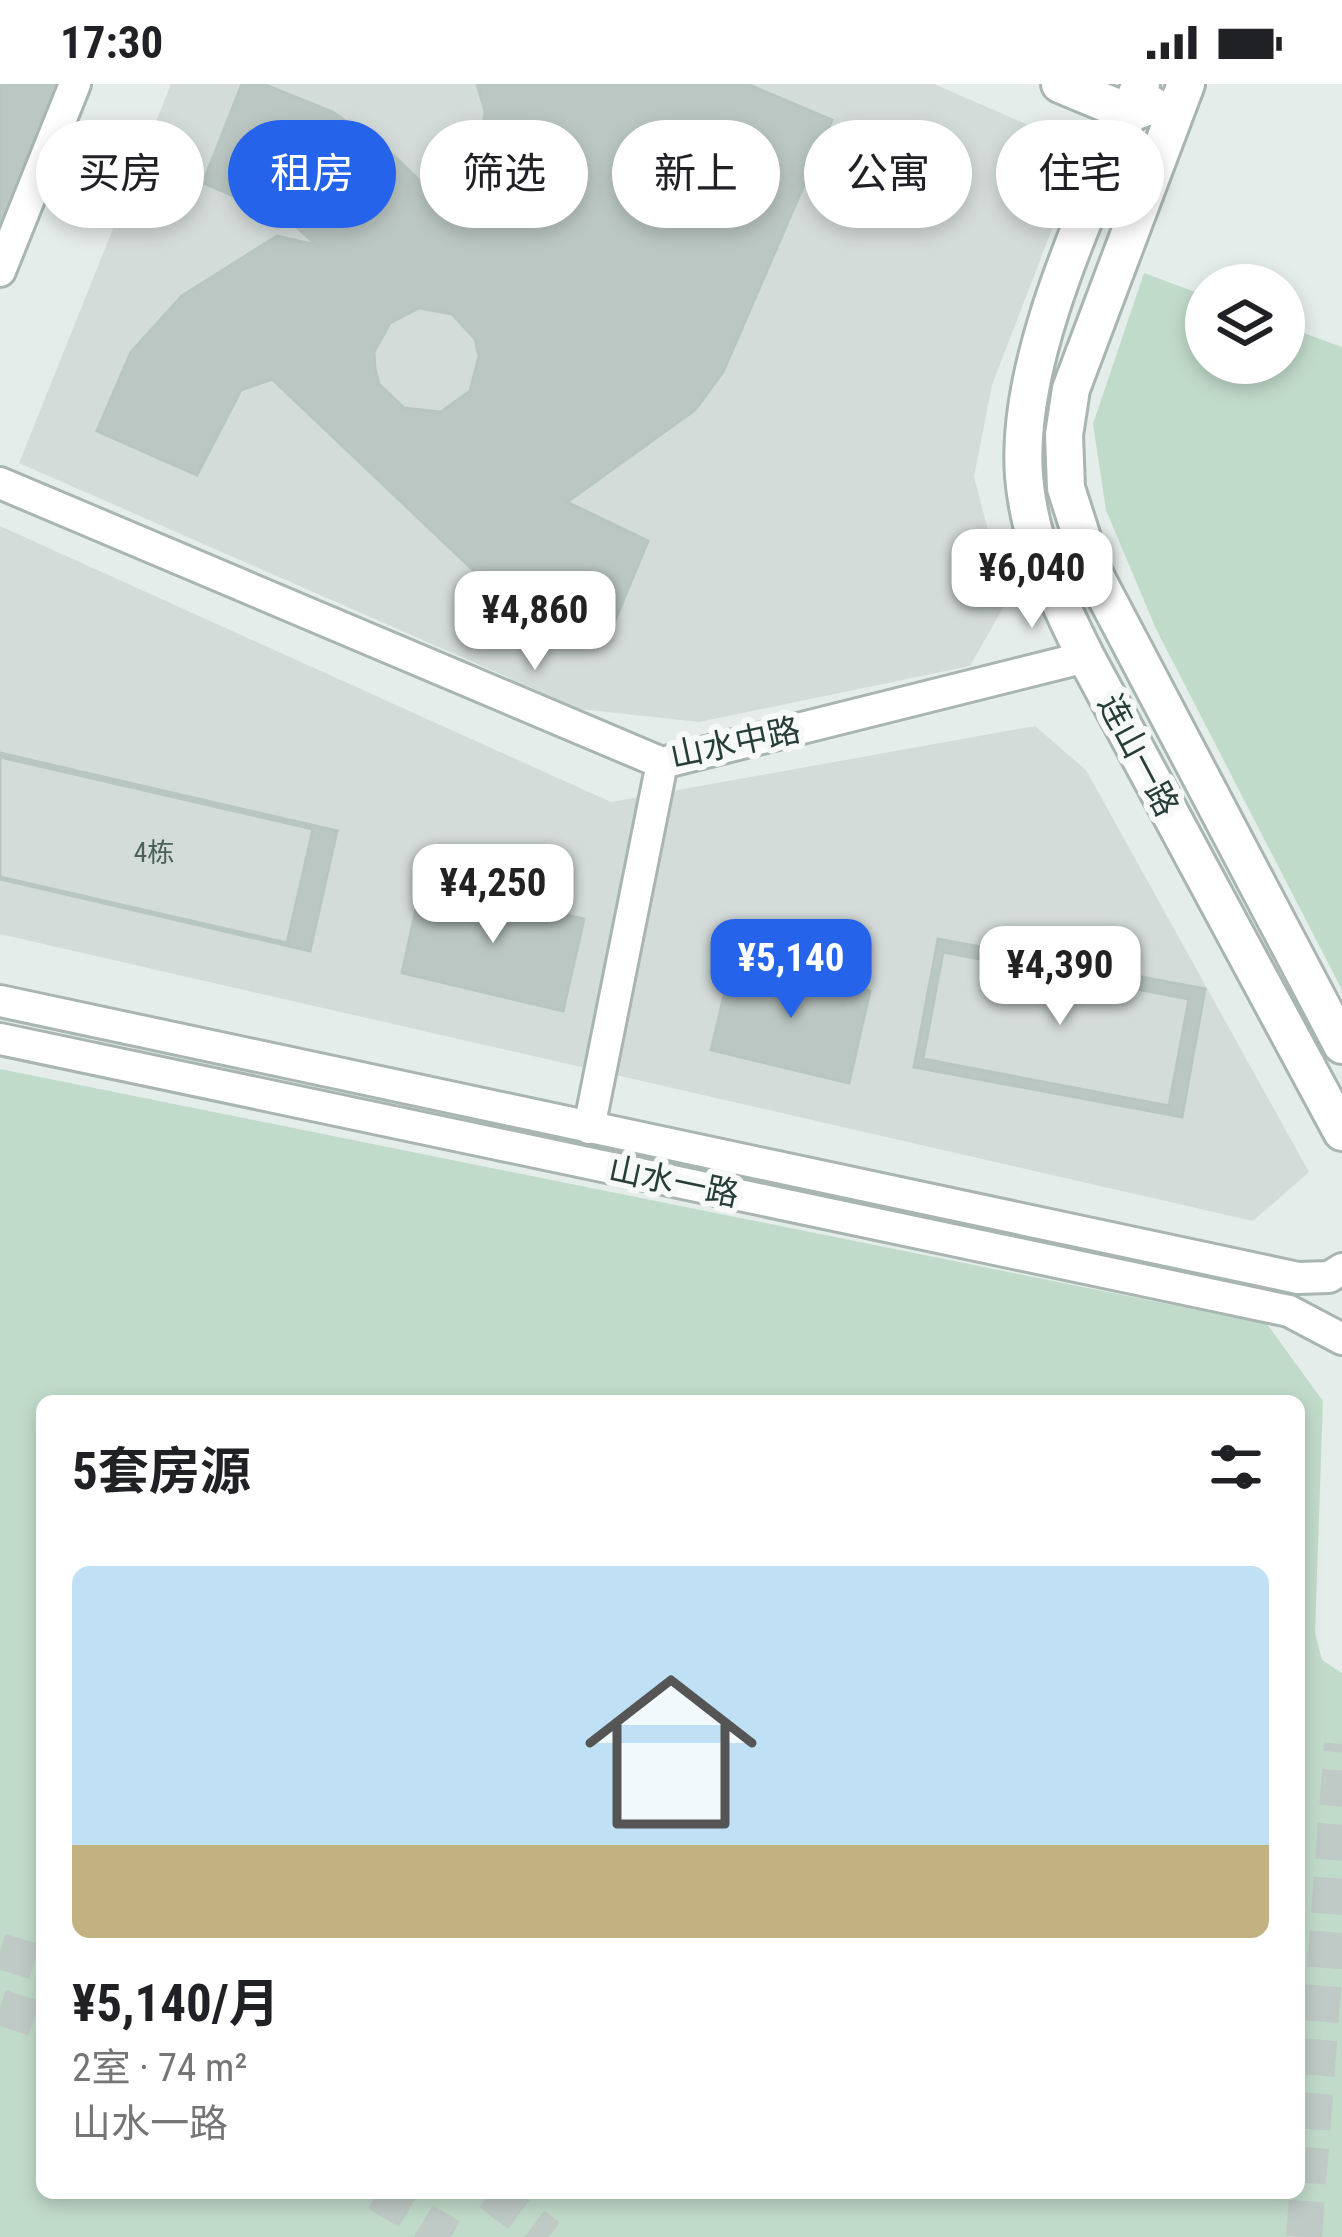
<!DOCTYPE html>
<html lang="zh">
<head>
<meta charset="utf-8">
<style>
	:root { --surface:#fff; --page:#f6f6f6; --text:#202124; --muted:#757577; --line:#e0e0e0; --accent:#2563eb }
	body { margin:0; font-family:"Roboto Condensed","Noto Sans SC",sans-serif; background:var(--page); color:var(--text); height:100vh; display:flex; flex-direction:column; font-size:45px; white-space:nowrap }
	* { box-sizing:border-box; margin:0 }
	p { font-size:39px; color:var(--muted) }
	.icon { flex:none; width:66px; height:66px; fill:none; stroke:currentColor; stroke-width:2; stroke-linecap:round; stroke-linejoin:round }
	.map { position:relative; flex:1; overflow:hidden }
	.drawer { position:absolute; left:36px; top:1311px; width:1269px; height:804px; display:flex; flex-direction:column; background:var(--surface); border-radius:18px; box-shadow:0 6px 18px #0003 }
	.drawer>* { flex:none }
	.hud { position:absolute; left:36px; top:36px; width:1272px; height:108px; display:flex; gap:24px }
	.buttons { position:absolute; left:1185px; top:180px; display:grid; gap:24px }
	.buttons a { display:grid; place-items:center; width:120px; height:120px; border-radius:50%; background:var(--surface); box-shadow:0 6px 18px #0003; font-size:60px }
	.price { position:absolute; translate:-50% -102px; padding:0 27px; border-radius:24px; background:#fff; color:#222; font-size:39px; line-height:78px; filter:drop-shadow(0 3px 6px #0008) }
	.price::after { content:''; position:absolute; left:50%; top:72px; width:36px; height:27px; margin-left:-18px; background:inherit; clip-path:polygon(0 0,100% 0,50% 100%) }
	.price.active { background:var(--accent); color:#fff }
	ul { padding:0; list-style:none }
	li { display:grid; align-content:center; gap:24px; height:636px; padding:0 36px }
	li+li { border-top:3px solid var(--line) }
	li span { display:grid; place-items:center; height:372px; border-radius:18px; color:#555 }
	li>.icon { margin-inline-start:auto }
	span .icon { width:216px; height:216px; fill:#fffc; stroke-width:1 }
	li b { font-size:51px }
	h2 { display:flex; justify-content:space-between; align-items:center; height:144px; padding:0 36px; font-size:51px }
	.chip { padding:0 42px; border-radius:54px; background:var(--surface); box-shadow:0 6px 18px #0003; font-size:42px; line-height:108px }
	.chip.active { background:var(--accent); color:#fff }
	.status { display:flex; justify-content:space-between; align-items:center; height:84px; padding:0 60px; background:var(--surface); direction:ltr }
	.status svg { height:33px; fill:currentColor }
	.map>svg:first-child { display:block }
</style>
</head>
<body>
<div class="status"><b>17:30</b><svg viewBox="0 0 49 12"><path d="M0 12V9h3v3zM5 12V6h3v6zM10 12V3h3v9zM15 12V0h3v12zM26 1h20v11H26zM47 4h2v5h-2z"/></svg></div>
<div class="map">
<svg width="1342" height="2153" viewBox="0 0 1342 2153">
	<rect width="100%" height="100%" fill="#e5edea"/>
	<path fill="#d4dcd9" d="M171 0H934L1035 44 1064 114 992 301 974 393 1007 517 970 582 699 638 580 625 19 379Z
		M0 442 611 718 1035 642 1086 686 1309 1088 1253 1137 0 850Z"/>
	<path fill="#c1dbca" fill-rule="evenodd" d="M1144 189 1206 212V279H1284V242L1342 263V906L1156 545 1106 426 1093 340Z
		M0 985 1267 1240 1323 1317 1315 1549 1322 1576 1342 1589V2153H0ZM42 1317H1299V2109H42Z"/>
	<path fill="#bbc7c3" stroke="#b8c6c1" stroke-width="3" fill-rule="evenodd" d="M0 0H70L0 180Z
		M242 0H263L333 28 395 73 455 131 477 133 485 27 477 0H747L832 36 723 288 695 326 567 418 648 457 606 558 491 503 272 295 241 306 197 391 97 347 131 268 182 212 277 152 316 161 288 135 203 99ZM419 224 452 230 475 255 479 272 470 307 441 328 404 324 379 300 375 285 374 268 390 239Z
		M0 669 337 747 310 867 0 795Z
		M0 673 313 745 287 859 0 793Z
		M422 798 584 835 563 927 402 889Z
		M938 855 1205 905 1182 1033 914 983Z
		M943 868 1189 915 1169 1022 923 975Z
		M733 874 870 907 849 999 711 966Z"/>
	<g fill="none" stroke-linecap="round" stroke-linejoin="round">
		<path stroke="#bfcac6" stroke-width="36" stroke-dasharray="36 18" stroke-linecap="butt" d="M0 1867 42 1880
			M0 1923 42 1937
			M377 2109 451 2153
			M490 2109 549 2153
			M1304 2153 1342 1660"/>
		<g stroke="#a8b5b1" stroke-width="36">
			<path id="minor" d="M0 187 75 0
				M0 399 662 679 1086 573
				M0 917 1298 1194 1329 1193 1342 1185
				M0 955 1289 1227 1342 1255
				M589 1044 662 679"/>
		</g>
		<g stroke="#a8b5b1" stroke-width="42">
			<path id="tertiary" d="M1060 0 1130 29 1152 21
				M1141 0C1095 112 1015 270 1024 392 1029 457 1057 515 1086 573L1342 1048
				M1186 0 1071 305 1064 351 1066 404 1093 488 1342 961"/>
		</g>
		<use href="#minor" stroke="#fff" stroke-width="30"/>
		<use href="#tertiary" stroke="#fff" stroke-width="36"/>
	</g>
	<g text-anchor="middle" stroke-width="12" stroke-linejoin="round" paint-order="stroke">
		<g font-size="27" fill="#4b605b">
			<text x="154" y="778">4栋</text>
		</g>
		<g font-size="33" fill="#263d38" stroke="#f6f9f8">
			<text transform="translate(735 658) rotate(-12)" y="12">山水中路</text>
			<text transform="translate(1139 671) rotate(62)" y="12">连山一路</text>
			<text transform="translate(674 1097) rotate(12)" y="12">山水一路</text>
		</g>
	</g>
</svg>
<div class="buttons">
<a><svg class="icon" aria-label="layers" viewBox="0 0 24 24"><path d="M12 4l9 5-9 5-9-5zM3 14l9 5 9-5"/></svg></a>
</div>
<b class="price" style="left:1032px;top:547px">¥6,040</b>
<b class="price" style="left:535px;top:589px">¥4,860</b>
<b class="price" style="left:493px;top:862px">¥4,250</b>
<b class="price active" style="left:791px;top:937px">¥5,140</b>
<b class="price" style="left:1060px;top:944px">¥4,390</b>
<div class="hud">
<a class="chip">买房</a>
<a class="chip active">租房</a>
<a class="chip">筛选</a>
<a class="chip">新上</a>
<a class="chip">公寓</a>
<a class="chip">住宅</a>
</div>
<section class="drawer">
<h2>5套房源<svg class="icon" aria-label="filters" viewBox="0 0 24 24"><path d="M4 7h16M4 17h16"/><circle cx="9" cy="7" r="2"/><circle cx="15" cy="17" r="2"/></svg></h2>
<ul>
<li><span style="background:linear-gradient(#bfe0f5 75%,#c2b280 0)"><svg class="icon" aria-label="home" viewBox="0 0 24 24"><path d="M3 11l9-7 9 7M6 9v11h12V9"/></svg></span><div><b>¥5,140/月</b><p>2室 · 74 m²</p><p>山水一路</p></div></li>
</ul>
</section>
</div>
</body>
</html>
